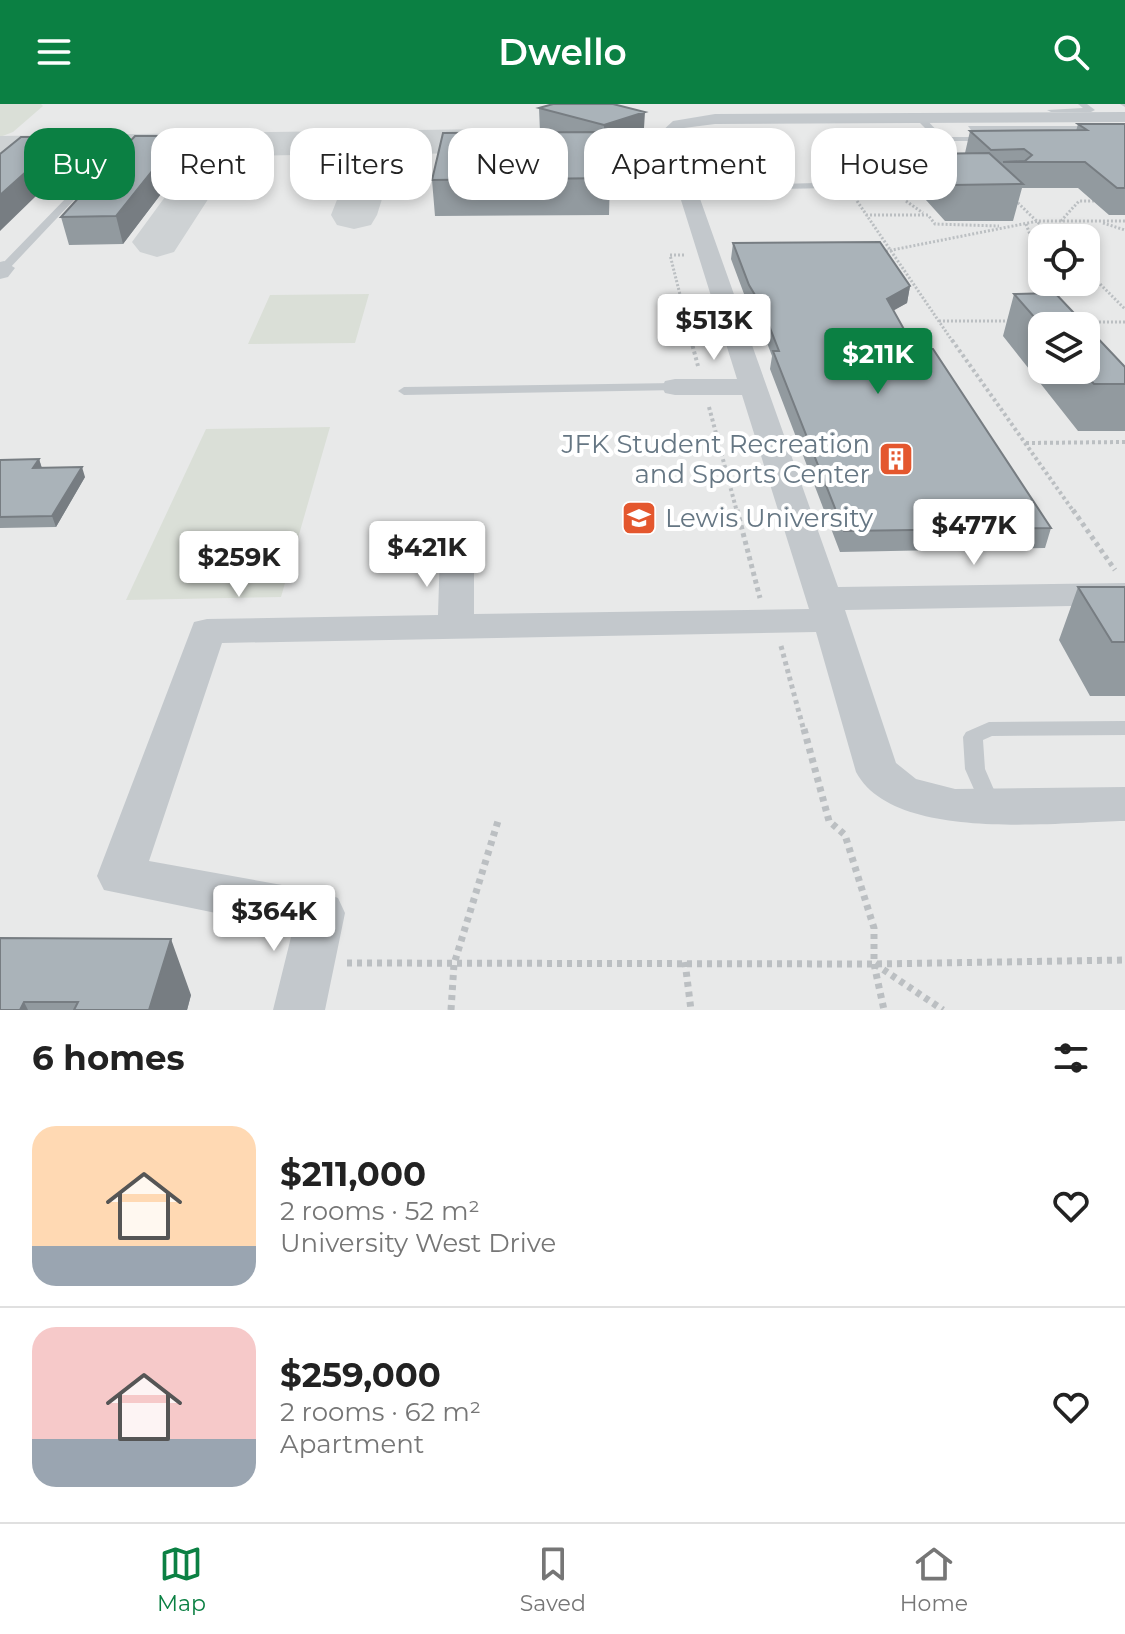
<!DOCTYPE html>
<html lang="en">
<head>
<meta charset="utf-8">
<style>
	:root { --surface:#fff; --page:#f2f2f2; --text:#222; --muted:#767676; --line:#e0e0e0; --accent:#0b8043 }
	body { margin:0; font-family:Montserrat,sans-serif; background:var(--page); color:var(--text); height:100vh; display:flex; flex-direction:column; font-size:30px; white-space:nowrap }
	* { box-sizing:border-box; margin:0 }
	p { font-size:26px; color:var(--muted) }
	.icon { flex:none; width:44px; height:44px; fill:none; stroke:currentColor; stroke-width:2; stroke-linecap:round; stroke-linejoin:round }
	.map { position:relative; height:906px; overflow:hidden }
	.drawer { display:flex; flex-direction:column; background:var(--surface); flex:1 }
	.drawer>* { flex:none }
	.guide { position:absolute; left:24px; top:24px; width:1078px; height:72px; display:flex; gap:16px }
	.tools { position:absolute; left:1028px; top:120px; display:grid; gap:16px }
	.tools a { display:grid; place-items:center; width:72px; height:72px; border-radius:16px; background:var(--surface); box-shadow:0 4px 12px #0003; font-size:40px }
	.price { position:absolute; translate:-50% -68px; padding:0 18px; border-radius:8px; background:#fff; color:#222; font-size:26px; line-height:52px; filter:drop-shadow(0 2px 4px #0008) }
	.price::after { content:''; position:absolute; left:50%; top:48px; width:24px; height:18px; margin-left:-12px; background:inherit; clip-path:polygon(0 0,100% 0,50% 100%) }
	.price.selected { background:var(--accent); color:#fff }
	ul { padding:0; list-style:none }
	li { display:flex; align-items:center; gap:24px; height:200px; padding:0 32px }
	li+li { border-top:2px solid var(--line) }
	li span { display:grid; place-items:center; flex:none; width:224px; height:160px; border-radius:24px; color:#555 }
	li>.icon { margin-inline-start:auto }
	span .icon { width:96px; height:96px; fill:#fffc; stroke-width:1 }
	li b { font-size:34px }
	h2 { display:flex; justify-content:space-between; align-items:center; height:96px; padding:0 32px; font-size:34px }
	.pill { padding:0 28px; border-radius:24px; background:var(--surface); box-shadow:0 4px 12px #0003; font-size:28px; line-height:72px }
	.pill.selected { background:var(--accent); color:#fff }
	header { display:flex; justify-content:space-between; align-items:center; height:104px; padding:0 32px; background:var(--accent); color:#fff; font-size:36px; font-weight:600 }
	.menu { display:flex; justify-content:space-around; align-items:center; height:112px; border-top:2px solid var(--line); background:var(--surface); font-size:22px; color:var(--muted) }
	.menu a { display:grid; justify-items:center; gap:4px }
	.menu .selected { color:var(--accent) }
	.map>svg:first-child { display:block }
</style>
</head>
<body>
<header><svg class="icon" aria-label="menu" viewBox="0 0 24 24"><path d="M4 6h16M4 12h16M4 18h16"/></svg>Dwello<svg class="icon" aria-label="search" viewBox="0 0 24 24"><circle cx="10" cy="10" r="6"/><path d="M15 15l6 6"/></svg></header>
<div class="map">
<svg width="1125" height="906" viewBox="0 0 1125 906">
	<rect width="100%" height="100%" fill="#fafaf8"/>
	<path fill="#e8e9e9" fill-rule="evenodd" d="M0 0H1125V906H0ZM1042 134H1086V178H1042ZM1042 222H1086V266H1042Z"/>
	<path fill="#dadfd7" d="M0 0H41L43 2 13 28 0 33Z
		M369 190 355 239 248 240 270 191Z
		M330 323 281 493 126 496 206 325Z"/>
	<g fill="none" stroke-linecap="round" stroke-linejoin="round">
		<path fill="#ced2d4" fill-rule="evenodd" d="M488 25 502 29 508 37 502 45 488 49 396 50 377 111 371 121 354 125 337 121 331 111 355 50 236 52 174 148 157 153 140 148 132 138 195 52 0 56V32Z"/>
		<path stroke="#bbbfc2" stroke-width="3" stroke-dasharray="2 2" stroke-linecap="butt" d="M840 37 878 42
			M879 44 846 52 881 61
			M906 45 892 40 879 43 896 48 922 42
			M1015 96 1054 134
			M857 97 953 238
			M906 97 923 109
			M866 111H928L935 120 999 122
			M1061 117 1079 97H1094
			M1103 119 1125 126
			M1026 120 1042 162
			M882 148 1038 117H1125
			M684 151H670L692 238
			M1086 166 1125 205
			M1048 178 1055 194
			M939 217H1013
			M1075 218H1125"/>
		<path stroke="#bbbfc2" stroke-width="4" stroke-dasharray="3 3" stroke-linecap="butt" d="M691 236 698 262
			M952 236 1074 408
			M709 303 737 408
			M1026 339 1125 338"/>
		<path stroke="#bbbfc2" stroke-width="5" stroke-dasharray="4 4" stroke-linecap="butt" d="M737 406 760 494
			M1073 406 1115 466
			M781 542 804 627"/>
		<path stroke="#bbbfc2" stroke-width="7" stroke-dasharray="5 5" stroke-linecap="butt" d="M804 625 829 717 845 731 874 824V860L884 906
			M685 858 691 906
			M347 859 874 860 1125 856
			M875 860 943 906
			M451 906 454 860 498 717"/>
		<path fill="#c3c8cc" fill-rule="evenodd" d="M1078 0H1087L1095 6 1091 8H1051L1047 6 1083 4Z
			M1120 0H1125V3Z
			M917 12H923L943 33H989L993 35 989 37H938L917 16Z
			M968 22H1125V26H971Z
			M100 59 107 61 8 166H0V162Z
			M755 60 772 68 777 80 937 76 941 79 937 82 779 85 781 92 777 95 774 94 770 85 686 87 682 84 686 81 768 80 765 71 754 66 680 68 676 65 680 62Z
			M675 279 681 283 679 286 404 291 398 287 404 283Z
			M1125 617V631L992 632 983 636 985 665 1001 702 998 708 991 710 984 708 965 665 963 633 966 628 989 618Z"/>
		<path fill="#c3c8cc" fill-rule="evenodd" d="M1125 8V18L715 20 684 24 677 30 838 483 1125 479V501L845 506 896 659 916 675 955 685 1125 683V717C1055 718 894 739 856 668L816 528 222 539 149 757 321 788 338 794 345 809 325 906H273L293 825 104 786 97 772 194 518 207 515 438 511 440 447 445 440 457 437 469 440 474 447V510L809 505 742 291H675L665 289 662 283 665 277 675 275H737L660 29 673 17 715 10Z
			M4 157 15 164 8 173 0 175V158Z"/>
	</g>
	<path fill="#929a9f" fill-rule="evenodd" d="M613 0 643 40 606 53 610 74 609 111 435 112 432 76 540 28 539 4Z
		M1078 20H1125V111H1109L1078 84H1022L1013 117H945L916 85 923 50 965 49 970 27H1076Z
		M186 57 123 140 69 141 61 113Z
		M733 139 910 182 907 199 893 206 915 245 1051 424 1045 444 840 448 770 265 772 252 759 218 747 198 731 155Z
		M1014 190 1125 263V327H1078L1003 232ZM1042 222 1086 266H1042Z
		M39 355 42 364 85 373 56 423 0 424V356Z
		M1078 483H1125V592H1090L1059 536Z
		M0 834 191 891 187 906H0Z"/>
	<path fill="#777d82" d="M645 8 643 40 603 54 604 21Z
		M180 32 186 57 123 140 116 112Z
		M65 33 71 58 0 127V91Z
		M910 182 907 199 884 212 887 195Z
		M39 355 42 365 33 364Z
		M82 363 85 373 56 423 52 412Z
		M171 835 191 891 187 906H149Z
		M24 898 28 906H20Z"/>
	<path fill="#aab3b9" stroke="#777d82" stroke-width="2" d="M553 0H613L645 8 604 21 539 4Z
		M1078 20H1125V84H1117L1085 58H1003L1025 57 1032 51 1024 45 991 46 970 27 1087 26Z
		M600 28 610 74 432 76 443 29Z
		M135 32H180L116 112 61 113Z
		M21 33H65L0 91V50Z
		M989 49 1023 80 952 81 923 50Z
		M880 138 910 182 887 195 915 245H933L1051 424 844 427 773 247H779L761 201 749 181 733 139Z
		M1055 189 1125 263V280H1094L1081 266H1086V222H1042L1014 190Z
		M39 355 33 364 82 363 52 412 0 413V356Z
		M1078 483H1125V538H1112Z
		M0 834 171 835 149 906H74L78 898H24L20 906H0Z"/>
	<defs>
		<g id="building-square" transform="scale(1.8)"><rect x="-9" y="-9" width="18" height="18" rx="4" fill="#e4572e" stroke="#fff"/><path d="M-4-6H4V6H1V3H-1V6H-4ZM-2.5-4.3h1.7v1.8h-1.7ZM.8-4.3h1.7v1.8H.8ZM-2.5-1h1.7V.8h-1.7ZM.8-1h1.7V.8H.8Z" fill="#fff"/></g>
		<g id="university-square" transform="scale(1.8)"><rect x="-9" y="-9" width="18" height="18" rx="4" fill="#e4572e" stroke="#fff"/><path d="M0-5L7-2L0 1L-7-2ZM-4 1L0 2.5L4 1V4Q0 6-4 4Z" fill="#fff"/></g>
	</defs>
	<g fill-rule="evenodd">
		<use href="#building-square" x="896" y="355"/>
		<use href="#university-square" x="639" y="414"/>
	</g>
	<g text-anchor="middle" stroke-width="8" stroke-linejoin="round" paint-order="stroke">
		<g font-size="26" fill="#657683" stroke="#fff" text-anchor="end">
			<text x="870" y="349">JFK Student Recreation<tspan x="870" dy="30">and Sports Center</tspan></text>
			<text x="665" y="423" text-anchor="start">Lewis University</text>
		</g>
	</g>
</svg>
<div class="tools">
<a><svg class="icon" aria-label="locate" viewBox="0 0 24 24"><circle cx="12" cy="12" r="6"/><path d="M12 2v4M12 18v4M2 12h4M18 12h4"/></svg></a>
<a><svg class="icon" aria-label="layers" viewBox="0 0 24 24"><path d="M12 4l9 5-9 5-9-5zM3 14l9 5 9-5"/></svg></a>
</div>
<b class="price" style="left:714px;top:258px">$513K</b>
<b class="price selected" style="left:878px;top:292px">$211K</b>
<b class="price" style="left:974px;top:463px">$477K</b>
<b class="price" style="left:427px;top:485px">$421K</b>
<b class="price" style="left:239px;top:495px">$259K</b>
<b class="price" style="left:274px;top:849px">$364K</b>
<div class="guide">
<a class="pill selected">Buy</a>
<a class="pill">Rent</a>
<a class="pill">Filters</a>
<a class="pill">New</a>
<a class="pill">Apartment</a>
<a class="pill">House</a>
</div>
</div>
<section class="drawer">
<h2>6 homes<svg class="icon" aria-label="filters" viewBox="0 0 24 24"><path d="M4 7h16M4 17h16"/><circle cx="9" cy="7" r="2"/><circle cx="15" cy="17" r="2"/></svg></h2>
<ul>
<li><span style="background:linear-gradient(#ffd9b3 75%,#9aa5b1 0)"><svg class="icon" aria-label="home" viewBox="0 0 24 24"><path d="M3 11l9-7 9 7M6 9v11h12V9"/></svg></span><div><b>$211,000</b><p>2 rooms · 52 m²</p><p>University West Drive</p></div><svg class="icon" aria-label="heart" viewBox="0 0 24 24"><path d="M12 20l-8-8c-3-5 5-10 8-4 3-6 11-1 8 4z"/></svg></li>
<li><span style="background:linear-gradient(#f6c9c9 70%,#9aa5b1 0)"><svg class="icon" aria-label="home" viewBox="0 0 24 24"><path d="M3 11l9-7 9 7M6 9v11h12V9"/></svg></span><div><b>$259,000</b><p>2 rooms · 62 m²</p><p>Apartment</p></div><svg class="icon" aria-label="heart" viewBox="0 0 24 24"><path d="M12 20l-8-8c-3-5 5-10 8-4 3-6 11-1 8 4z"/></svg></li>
</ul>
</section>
<nav class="menu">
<a class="selected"><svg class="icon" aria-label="map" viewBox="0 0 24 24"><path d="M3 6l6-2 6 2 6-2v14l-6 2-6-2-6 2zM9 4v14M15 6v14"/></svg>Map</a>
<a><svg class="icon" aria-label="saved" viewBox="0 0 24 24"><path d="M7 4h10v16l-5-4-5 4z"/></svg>Saved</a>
<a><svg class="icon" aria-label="home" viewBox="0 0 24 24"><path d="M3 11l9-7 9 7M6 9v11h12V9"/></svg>Home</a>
</nav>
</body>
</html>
